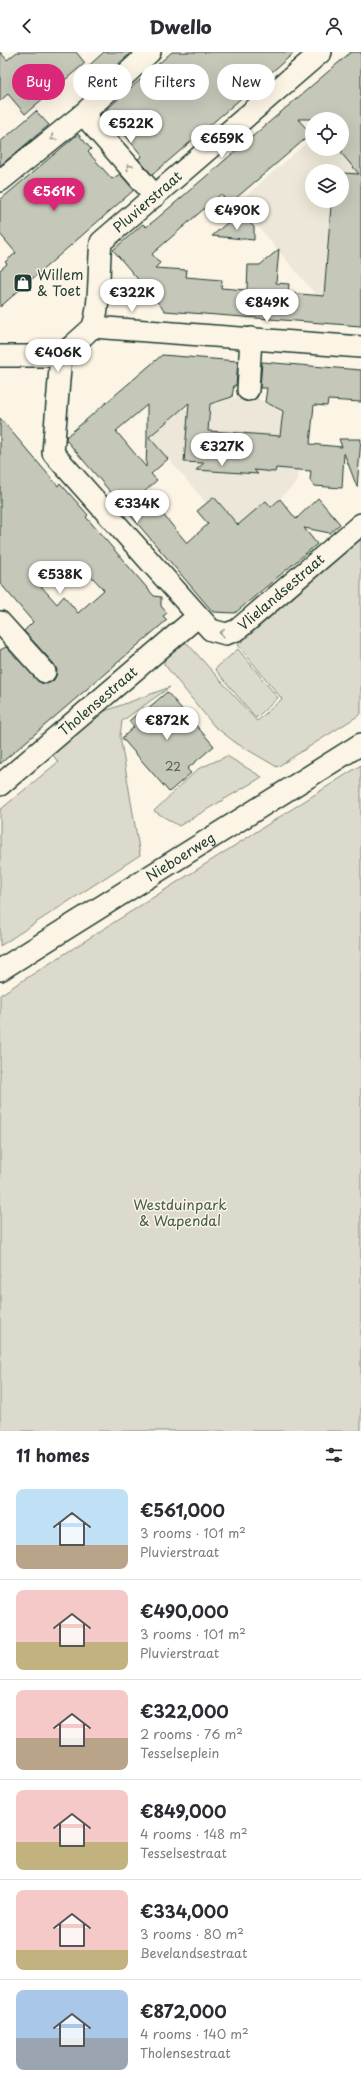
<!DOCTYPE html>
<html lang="en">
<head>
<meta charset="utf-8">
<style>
	:root { --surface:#fff; --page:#f7f7f7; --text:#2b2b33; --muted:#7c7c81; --line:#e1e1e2; --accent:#db2777 }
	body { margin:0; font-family:"Playpen Sans",sans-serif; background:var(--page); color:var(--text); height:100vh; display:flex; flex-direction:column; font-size:15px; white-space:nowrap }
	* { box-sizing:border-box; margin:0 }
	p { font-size:13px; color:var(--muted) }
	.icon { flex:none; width:22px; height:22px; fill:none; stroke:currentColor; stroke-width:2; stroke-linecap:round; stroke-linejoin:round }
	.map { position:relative; height:1379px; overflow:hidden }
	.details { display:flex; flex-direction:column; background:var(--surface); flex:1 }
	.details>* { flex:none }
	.banner { position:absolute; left:12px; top:12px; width:337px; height:36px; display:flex; gap:8px }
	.buttons { position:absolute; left:305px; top:60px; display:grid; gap:8px }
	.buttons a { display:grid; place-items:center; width:44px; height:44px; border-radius:50%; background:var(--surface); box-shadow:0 4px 16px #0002; font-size:20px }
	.price { position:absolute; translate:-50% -34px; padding:0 9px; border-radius:14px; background:#fff; color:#222; font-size:13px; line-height:26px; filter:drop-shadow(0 1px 2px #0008) }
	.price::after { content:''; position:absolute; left:50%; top:24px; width:12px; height:9px; margin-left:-6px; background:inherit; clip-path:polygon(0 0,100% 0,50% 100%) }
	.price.selected { background:var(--accent); color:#fff }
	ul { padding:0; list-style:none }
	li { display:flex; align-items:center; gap:12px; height:100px; padding:0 16px }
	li+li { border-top:1px solid var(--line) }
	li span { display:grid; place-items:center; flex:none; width:112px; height:80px; border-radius:8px; color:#555 }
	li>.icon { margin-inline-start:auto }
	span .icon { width:48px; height:48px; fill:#fffc; stroke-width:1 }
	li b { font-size:17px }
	h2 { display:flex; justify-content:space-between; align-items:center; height:48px; padding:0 16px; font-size:17px }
	.pill { padding:0 14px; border-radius:18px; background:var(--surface); box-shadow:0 4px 16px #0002; font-size:14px; line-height:36px }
	.pill.selected { background:var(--accent); color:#fff }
	header { display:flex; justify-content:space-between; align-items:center; height:52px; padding:0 16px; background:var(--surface); font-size:18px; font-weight:800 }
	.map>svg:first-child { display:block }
</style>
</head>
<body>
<header><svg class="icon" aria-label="back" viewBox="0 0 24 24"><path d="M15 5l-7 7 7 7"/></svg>Dwello<svg class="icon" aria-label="person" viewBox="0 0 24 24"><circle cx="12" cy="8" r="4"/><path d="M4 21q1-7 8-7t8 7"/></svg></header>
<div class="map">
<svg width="361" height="1379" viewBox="0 0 361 1379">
	<rect width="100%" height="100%" fill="#fcf5e5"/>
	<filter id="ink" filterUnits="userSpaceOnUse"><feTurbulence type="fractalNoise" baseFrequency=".025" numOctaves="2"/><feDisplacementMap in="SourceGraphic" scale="8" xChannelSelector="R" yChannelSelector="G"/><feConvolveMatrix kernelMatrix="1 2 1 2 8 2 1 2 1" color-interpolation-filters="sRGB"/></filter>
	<g filter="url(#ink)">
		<path fill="#ece7d8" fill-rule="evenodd" d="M312 86V97L360 99 361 103V274L315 271 317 244 238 151ZM312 119H342V149H312Z
			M249 341 281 360V365L303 366 297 430 237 487 150 385 183 357 210 359 211 353Z"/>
		<path fill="#dcdacc" stroke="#7e8c80" d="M361 487V662L277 715 236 691 214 674 164 612V605L182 591H187L257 669 282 647 238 593Z
			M238 597 278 646 256 666 215 617Z
			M170 635 122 669 120 684 140 803 0 894V758L58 710 50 699 97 662Z
			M227 704 262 725 179 774 154 759 198 717Z
			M361 713V1379H0V943Z"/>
		<path fill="#c5c7b9" stroke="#1f3d34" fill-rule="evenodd" d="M0 0 7 8 17 0H76L85 11 25 62 8 42 0 49Z
			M104 0H132L96 32 84 18Z
			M172 0H295L152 123 138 107 142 104 121 78 117 82 100 63Z
			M351 0H361V274L165 259 113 198 143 172 146 175 154 169ZM298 67H342V102L359 122 342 121V149H335V154H331L324 244 288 241 289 232 276 231 279 197 260 213H248L247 238 221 236 222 228 186 225 187 218 155 216 160 211 152 202 221 142 229 152 311 82Z
			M36 59 49 73 0 114V90Z
			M78 82 91 97 88 100 112 127 120 122 134 138 0 255V218L7 212 5 210 16 201 0 182V148Z
			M248 169 254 175V188L212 184 227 171Z
			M162 303 238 309 236 334 234 333 232 345 210 352 208 379 240 381 280 384 283 359 265 350 267 336H260L262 310 361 318V350L328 348 327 354 314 353 310 392 342 395 339 387H361L357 435 344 401 342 436 314 434 310 428 311 419 276 416 275 420 254 418 258 422 196 418 204 411 184 410 189 351 149 385 168 407 151 422 157 428 144 440 187 491 208 472 197 459 214 445 238 473 266 449 271 455 280 447 296 467 318 446 340 472 330 481 304 476 317 492 235 561 213 560 66 388V385ZM147 353V387L146 415 116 379Z
			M0 366 58 434 60 431 88 463 86 465 154 544 161 545V554L167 561 163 564 167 568 0 712V598L6 595 41 631 47 632 53 629 56 624 57 618 54 612 24 579 33 570 0 531ZM81 513 104 538 78 561 64 544 57 552 39 532 59 516 67 525Z
			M167 640 214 694 187 717 191 721 169 740 122 686 134 675 129 669 144 656 146 658Z"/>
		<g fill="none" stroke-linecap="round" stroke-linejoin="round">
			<g stroke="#1f3d34" stroke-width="24">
				<g id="minor">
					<path d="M83 62 155 144"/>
					<path d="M0 129 83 62 150 0"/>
					<path d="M93 275 361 295"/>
					<path id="s1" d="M0 304H61C66 299 91 278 93 274 101 253 98 214 101 190L321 0"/>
					<path id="s2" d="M61 304 53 401 211 578 226 582 237 578 361 472"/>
					<path d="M248 338 251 286"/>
					<path d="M0 570 45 620"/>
					<path id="s3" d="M0 733 197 565"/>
					<path id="s4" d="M0 918 361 692"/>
				</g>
			</g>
			<use href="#minor" stroke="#fcf5e5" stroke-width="21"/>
		</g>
		<defs><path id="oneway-chevron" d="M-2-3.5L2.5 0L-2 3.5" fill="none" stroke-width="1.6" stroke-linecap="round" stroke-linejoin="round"/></defs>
		<g stroke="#8e998c">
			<use href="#oneway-chevron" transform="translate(53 86) rotate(141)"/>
			<use href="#oneway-chevron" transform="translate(129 115) rotate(-131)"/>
			<use href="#oneway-chevron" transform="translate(222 581) rotate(-176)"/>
		</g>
	</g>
	<defs>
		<g id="shop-square" transform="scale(1)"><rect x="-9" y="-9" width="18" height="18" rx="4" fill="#1f3d34" stroke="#fcf5e5"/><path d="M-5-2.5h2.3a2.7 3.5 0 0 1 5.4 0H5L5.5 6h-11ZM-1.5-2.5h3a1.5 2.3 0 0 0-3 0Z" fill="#fff"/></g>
	</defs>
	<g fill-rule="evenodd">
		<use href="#shop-square" x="23" y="231"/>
	</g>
	<g text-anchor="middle" stroke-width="3" stroke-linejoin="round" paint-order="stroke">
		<g font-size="12" fill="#486055">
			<text x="173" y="719">22</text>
		</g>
		<g font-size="14" fill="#1f3d34" stroke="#fcf5e5">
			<text dy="5" stroke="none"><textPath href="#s1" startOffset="251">Pluvierstraat</textPath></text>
			<text dy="5" stroke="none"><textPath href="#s2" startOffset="420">Vlielandsestraat</textPath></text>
			<text dy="5" stroke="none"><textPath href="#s3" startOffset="129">Tholensestraat</textPath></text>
			<text dy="5" stroke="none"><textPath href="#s4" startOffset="213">Nieboerweg</textPath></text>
		</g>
		<g font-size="14" fill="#1f3d34" stroke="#fcf5e5" text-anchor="start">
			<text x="37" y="228">Willem<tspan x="37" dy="16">&amp; Toet</tspan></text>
		</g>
		<g font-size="14" fill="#455c52" stroke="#fcf5e5">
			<text x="180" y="1158">Westduinpark<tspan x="180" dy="16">&amp; Wapendal</tspan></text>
		</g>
	</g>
</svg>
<div class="buttons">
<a><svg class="icon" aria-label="locate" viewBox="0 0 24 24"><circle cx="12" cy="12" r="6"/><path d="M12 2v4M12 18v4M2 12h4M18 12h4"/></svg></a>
<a><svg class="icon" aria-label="layers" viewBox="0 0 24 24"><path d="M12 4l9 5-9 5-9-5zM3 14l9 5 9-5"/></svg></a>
</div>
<b class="price" style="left:131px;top:92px">€522K</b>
<b class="price" style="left:222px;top:107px">€659K</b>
<b class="price selected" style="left:54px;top:160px">€561K</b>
<b class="price" style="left:237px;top:179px">€490K</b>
<b class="price" style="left:132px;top:261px">€322K</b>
<b class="price" style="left:267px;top:271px">€849K</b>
<b class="price" style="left:58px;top:321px">€406K</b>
<b class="price" style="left:222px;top:415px">€327K</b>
<b class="price" style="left:137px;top:472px">€334K</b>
<b class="price" style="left:60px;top:543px">€538K</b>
<b class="price" style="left:167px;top:689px">€872K</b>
<div class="banner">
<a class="pill selected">Buy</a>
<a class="pill">Rent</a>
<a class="pill">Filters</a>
<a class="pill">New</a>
</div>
</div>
<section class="details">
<h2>11 homes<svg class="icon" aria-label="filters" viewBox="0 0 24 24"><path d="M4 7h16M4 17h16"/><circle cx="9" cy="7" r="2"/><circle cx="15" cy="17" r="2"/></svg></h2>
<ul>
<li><span style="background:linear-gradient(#bfe0f5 70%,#b9a48a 0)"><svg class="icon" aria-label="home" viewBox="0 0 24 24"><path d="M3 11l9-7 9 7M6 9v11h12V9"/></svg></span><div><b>€561,000</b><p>3 rooms · 101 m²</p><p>Pluvierstraat</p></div></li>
<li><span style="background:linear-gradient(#f6c9c9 65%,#c2b280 0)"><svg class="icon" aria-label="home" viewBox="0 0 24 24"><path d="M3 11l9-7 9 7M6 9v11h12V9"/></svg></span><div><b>€490,000</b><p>3 rooms · 101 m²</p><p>Pluvierstraat</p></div></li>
<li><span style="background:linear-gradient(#f6c9c9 60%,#b9a48a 0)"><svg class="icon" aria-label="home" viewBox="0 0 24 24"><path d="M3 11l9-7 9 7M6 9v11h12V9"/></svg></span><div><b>€322,000</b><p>2 rooms · 76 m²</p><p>Tesselseplein</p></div></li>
<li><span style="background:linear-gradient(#f6c9c9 65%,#c2b280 0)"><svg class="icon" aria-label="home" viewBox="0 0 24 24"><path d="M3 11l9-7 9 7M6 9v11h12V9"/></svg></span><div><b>€849,000</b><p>4 rooms · 148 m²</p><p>Tesselsestraat</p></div></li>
<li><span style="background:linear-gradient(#f6c9c9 75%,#c2b280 0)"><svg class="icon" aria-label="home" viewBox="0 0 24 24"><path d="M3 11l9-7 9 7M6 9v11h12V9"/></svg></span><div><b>€334,000</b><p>3 rooms · 80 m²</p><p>Bevelandsestraat</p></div></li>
<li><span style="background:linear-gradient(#a9c7e8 60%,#9aa5b1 0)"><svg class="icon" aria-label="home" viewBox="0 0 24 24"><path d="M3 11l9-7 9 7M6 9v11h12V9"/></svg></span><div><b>€872,000</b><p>4 rooms · 140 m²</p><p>Tholensestraat</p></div></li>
</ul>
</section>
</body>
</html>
